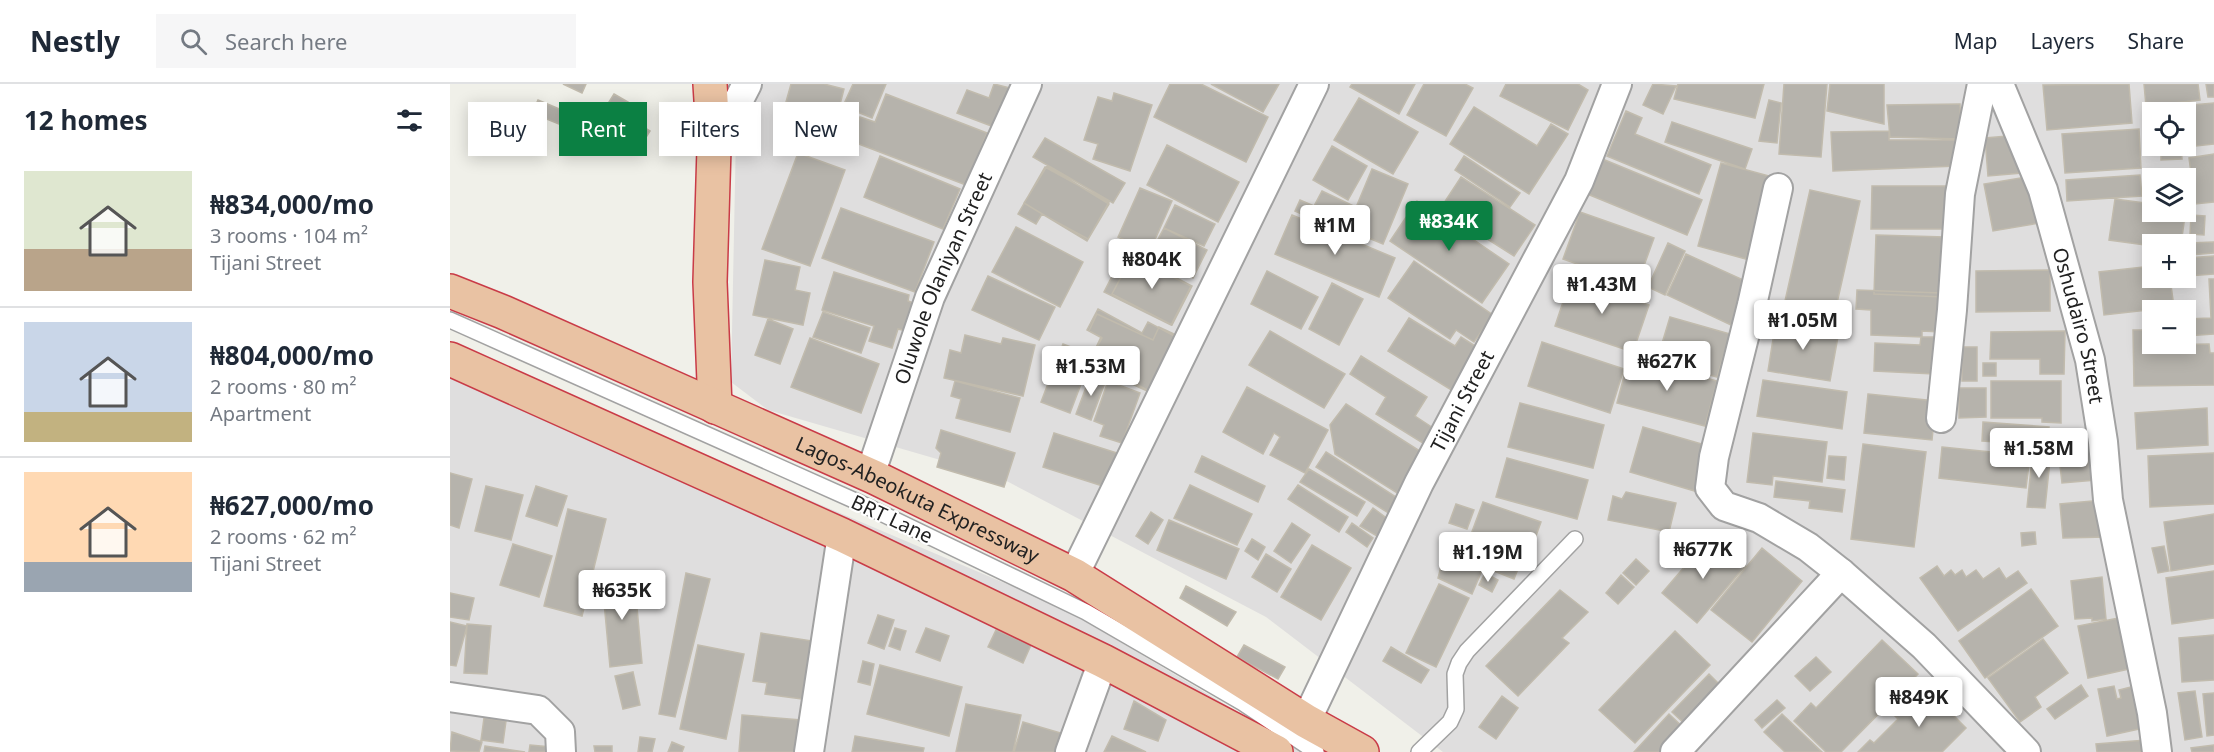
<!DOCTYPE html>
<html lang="en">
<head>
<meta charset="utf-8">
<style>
	:root { --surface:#fff; --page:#f6f6f7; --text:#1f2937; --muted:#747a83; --line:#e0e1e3; --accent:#0b8043 }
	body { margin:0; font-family:"Noto Sans",sans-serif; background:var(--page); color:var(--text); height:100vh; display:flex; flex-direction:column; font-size:22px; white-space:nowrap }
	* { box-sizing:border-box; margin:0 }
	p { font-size:20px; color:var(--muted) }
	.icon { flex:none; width:33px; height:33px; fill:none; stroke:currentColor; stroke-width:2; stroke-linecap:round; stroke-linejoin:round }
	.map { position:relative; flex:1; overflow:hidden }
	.details { display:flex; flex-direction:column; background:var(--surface); width:450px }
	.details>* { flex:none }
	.banner { position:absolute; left:18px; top:18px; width:570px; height:54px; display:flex; gap:12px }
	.buttons { position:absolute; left:1692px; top:18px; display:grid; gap:12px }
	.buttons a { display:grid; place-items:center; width:54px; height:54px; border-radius:0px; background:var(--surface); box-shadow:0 3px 15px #0003; font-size:30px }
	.price { position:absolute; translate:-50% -51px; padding:0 14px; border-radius:6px; background:#fff; color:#222; font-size:20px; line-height:39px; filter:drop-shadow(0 2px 3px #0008) }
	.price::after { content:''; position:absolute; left:50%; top:36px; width:18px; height:14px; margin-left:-9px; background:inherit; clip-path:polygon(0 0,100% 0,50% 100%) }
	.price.active { background:var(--accent); color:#fff }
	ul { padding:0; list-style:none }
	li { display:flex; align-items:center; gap:18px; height:150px; padding:0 24px }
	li+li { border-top:2px solid var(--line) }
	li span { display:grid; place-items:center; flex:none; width:168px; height:120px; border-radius:0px; color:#555 }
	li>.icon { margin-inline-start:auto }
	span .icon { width:72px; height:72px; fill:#fffc; stroke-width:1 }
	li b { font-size:26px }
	h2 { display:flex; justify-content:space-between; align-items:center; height:72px; padding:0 24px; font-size:26px }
	.chip { padding:0 21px; border-radius:0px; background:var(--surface); box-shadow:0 3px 15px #0003; font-size:21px; line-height:54px }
	.chip.active { background:var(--accent); color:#fff }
	header { display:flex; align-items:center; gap:36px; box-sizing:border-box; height:84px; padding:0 30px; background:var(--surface); border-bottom:2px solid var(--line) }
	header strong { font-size:28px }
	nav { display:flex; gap:33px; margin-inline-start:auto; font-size:21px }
	.search { width:420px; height:54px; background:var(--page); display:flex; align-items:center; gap:15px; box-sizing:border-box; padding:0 21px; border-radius:0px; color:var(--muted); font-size:22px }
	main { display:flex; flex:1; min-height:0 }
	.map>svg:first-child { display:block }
</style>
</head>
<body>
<header>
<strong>Nestly</strong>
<div class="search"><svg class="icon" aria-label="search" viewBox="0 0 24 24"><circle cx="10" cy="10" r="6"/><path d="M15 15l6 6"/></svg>Search here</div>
<nav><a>Map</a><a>Layers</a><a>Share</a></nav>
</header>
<main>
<section class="details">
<h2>12 homes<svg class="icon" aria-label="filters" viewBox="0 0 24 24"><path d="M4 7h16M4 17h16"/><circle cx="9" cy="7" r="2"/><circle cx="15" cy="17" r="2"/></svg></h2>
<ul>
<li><span style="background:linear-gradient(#dfe7d0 65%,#b9a48a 0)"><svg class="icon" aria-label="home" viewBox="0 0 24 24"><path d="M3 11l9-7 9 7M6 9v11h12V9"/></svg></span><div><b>₦834,000/mo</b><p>3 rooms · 104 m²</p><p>Tijani Street</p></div></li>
<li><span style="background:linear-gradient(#c9d6e8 75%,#c2b280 0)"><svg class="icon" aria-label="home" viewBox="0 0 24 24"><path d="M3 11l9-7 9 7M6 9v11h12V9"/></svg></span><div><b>₦804,000/mo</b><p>2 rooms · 80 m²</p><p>Apartment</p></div></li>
<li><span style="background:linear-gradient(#ffd9b3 75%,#9aa5b1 0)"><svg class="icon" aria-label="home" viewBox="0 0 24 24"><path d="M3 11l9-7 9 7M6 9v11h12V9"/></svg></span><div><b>₦627,000/mo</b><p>2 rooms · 62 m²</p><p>Tijani Street</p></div></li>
</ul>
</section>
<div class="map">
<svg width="1764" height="668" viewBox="0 0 1764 668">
	<rect width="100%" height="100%" fill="#f0f0e9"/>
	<path fill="#dfdede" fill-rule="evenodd" d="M287 0H1764V668H993L816 533 549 393 318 326 281 298ZM1702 28H1736V62H1702ZM1702 94H1736V128H1702ZM1702 160H1736V194H1702ZM1702 226H1736V260H1702Z
		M0 263 613 524 855 668H0Z"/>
	<path fill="#b6b3ac" stroke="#c1bbad" stroke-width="1.5" d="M113 0H136L132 9Z
		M341 0H374L394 5 387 32 336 18Z
		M403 0H436L422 34 393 22Z
		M544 0 560 4 544 43 507 29 517 6 539 14Z
		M720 0H751L818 33 796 78 704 33Z
		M761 0H829L813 28Z
		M902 0H965L949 30 900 3Z
		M974 0H1015L1023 4 996 52 957 31Z
		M1056 0H1128L1138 6 1118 46 1050 12Z
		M1203 0 1226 2 1213 30 1193 21Z
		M1228 0H1314L1305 34 1224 15Z
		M1334 0H1377L1371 73 1329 70Z
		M1380 0H1434V40L1377 27Z
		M1679 0 1682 39 1597 46 1593 1Z
		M1694 0H1748L1750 16 1696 22Z
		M1756 0H1764V13H1758Z
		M664 9 702 21 680 87 643 75 648 60 634 56 648 13 662 17Z
		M164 10 178 18 171 29 200 47 190 63 147 37Z
		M436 10 537 49 516 101 401 57 410 33 425 38Z
		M909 14 968 48 943 90 884 56Z
		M88 16 114 27 109 40 82 29Z
		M1319 16 1331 19 1327 59 1309 57Z
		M1764 19V60L1746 62 1742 21Z
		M1510 20 1511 55 1440 53 1437 21Z
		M1024 23 1087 62 1101 40 1118 50 1079 110 1000 60Z
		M1176 27 1192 34 1185 50 1261 81 1249 110 1157 72Z
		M1222 38 1302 65 1295 85 1215 58Z
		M1689 45 1691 84 1615 89 1612 50Z
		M1439 47V56H1505L1507 82 1383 87 1381 48Z
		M1569 51 1572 89 1538 92 1535 54Z
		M595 54 675 99 663 119 583 73Z
		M717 61 789 98 768 138 697 101Z
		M882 62 917 82 898 116 863 96Z
		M1711 62H1731L1732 75 1711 76Z
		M348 69 395 86 360 182 312 165Z
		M1764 70V118L1745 120 1739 74Z
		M430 72 510 105 493 145 414 113Z
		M1014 72 1070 109 1060 123 1005 86Z
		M1150 74 1252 116 1237 151 1135 109Z
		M1271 79 1319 92 1296 175 1248 162Z
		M597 82 659 120 637 157 574 119Z
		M595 83 659 118 638 155 592 130 586 140 568 130Z
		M922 85 958 100 933 160 897 145Z
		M1690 91 1692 112 1617 117 1616 96Z
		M1582 92 1590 139 1543 147 1534 100Z
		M1011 93 1085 141 1064 172 990 125Z
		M1422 102H1500L1499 145H1421Z
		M690 104 722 117 700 167 668 153Z
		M1360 106 1410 117 1385 228 1335 217Z
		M872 107 906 123 894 148 845 127 850 116 864 122Z
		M1665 115 1702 120V128H1736V125L1731 160H1702V162L1659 156Z
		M967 117 1059 180 1032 219 940 157Z
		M725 121 765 140 754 162 714 144Z
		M391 124 484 158 465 208 372 174Z
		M1130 128 1204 154 1187 201 1113 175Z
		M842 131 945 174 929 213 825 170Z
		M1741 131 1755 132 1754 151 1740 150Z
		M566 143 633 178 610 223 542 188Z
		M714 144 757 166 743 194 726 185 732 172 706 159Z
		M1426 151 1495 153 1493 213 1424 210Z
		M1764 158V169L1740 171 1739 159Z
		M1218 159 1235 167 1215 211 1198 203Z
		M674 169 741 202 721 241 654 208Z
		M1236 170 1300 199 1281 241 1217 211Z
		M683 171 742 202 722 241 662 210Z
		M1764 172V190L1738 192 1737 174Z
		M315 176 350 183 345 206 360 209 353 241 303 231Z
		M964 177 1043 231 1024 258 1006 246 1000 255 938 214Z
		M1702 182V194H1720L1724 223 1654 231 1649 188Z
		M1600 186V227L1526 228V187Z
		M817 187 868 213 851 245 801 220Z
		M384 188 459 211 458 217 469 221 460 248 448 245 442 264 419 257 424 242 372 226Z
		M538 192 605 223 589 256 522 226Z
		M1121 194 1199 221 1183 268 1105 242Z
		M1759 195H1764V250L1736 252V235L1761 234Z
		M882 199 913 215 889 261 859 245Z
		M1407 206 1491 209 1490 248 1472 247V253L1421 251V226L1406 225Z
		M648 225 692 249 698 238 728 254 699 307 640 275 652 254 637 246Z
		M373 228 420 244 411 269 363 253Z
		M647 230 703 256 709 243 735 255 708 312 645 283 649 273 643 270 651 253 639 247Z
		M1220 233 1280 250 1267 293 1207 276Z
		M959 234 1005 262 1011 253 1030 265 1003 307 938 267Z
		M318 235 343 245 330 280 305 271Z
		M1326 236 1389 247 1380 297 1318 287Z
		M1683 246H1702V260L1705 261 1759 260 1760 269H1764V301L1684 302Z
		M820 247 895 290 874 324 799 281Z
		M1615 247 1614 290H1590V275H1540L1541 248Z
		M515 251 551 260 553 254 585 261 573 312 494 294 500 266 511 269Z
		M1471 253H1486L1484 290 1424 287 1425 259 1470 261Z
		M360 254 429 280 411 329 341 303Z
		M1092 258 1174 285 1160 329 1078 302Z
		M613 260 642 271 620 329 591 318Z
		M1512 263H1527V297H1512Z
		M911 272 977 313 965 332 986 346 976 361 926 330 936 313 900 290Z
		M1179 273 1267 297 1255 342 1167 319Z
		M1533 279H1546V292H1533Z
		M641 290 656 296 641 336 626 330Z
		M1313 296 1397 308 1392 345 1307 332Z
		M505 297 570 314 560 348 506 334 511 315 501 312Z
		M658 297 690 309 672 359 650 352 654 341 644 337Z
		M1541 297H1611V339L1592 338V334H1541Z
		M797 303 878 346 855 389 820 371 830 353 824 349 813 370 773 348Z
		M1509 304H1536V333L1509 334Z
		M1418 310 1486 317 1482 356 1414 349Z
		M1070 319 1154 341 1143 384 1058 363Z
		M896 320 973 369 952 412 885 370 880 341Z
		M1757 324 1758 361 1687 365 1685 329Z
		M1533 338 1599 343 1597 361 1532 357Z
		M1193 343 1262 363 1248 408 1180 388Z
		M491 346 565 369 554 403 487 383 491 369 486 364Z
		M604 349 670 370 659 404 593 383Z
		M1303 349 1377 358 1372 398 1323 392 1322 401 1297 398Z
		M1413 360 1476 368 1464 463 1401 455Z
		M1643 360 1646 396 1612 399 1608 364Z
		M1492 363 1580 372 1576 404 1489 394Z
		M1583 365 1601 367 1595 424 1577 423Z
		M876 368 949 415 940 430 866 383Z
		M1764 369V420L1700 423 1698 372Z
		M752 372 815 402 808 418 745 388Z
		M1379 372 1396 373 1394 396 1377 394Z
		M1057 374 1138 396 1127 435 1046 413Z
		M859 385 915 418 907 432 850 398Z
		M0 389 22 395 9 444 0 441Z
		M1326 397 1395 406 1392 428 1359 424 1360 417 1324 413Z
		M740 401 802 430 787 461 724 434Z
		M848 401 898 433 889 448 838 415Z
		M36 402 73 411 61 456 25 447Z
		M86 402 117 412 107 442 76 432Z
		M1176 408 1226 419 1219 448 1158 436 1163 412 1172 415Z
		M1653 416 1656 453 1613 454 1610 420Z
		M1033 418 1091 438 1078 474 1020 453Z
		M1006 420 1024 426 1017 445 999 439Z
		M923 424 939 436 927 452 910 442Z
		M118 425 156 435 132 532 94 522Z
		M701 428 713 436 698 460 686 452Z
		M1764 430V480L1721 487 1714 438Z
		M719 436 789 465 776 495 707 466Z
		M842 439 860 451 841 479 824 467Z
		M902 439 923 454 917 463 896 448Z
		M1585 448 1586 460 1572 462 1571 449Z
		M1260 453 1295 482 1247 539 1212 509Z
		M802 455 815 463 808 476 795 467Z
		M1020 459 1070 480 1064 495 1014 475Z
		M63 460 102 472 89 513 50 501Z
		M862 461 901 484 871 536 831 513Z
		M1714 462 1719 487 1708 489 1702 464Z
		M1312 464 1352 497 1302 558 1261 526Z
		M816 470 841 485 827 508 802 493Z
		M994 471 1033 484 1022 510 988 494Z
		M1186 475 1199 487 1186 501 1173 489Z
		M1487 482 1494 492 1501 486 1505 491 1512 486 1516 493 1526 486 1533 495 1549 484 1556 495 1568 487 1577 499 1508 547 1470 494Z
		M1764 487V534L1722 540 1716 494Z
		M236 489 260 495 225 633 209 630Z
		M1035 489 1048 496 1042 508 1029 501Z
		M184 490 192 579 160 583 152 496Z
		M1171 491 1184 503 1168 520 1156 509Z
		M1652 493 1656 535 1642 537V534L1625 535 1621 497Z
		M989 500 1019 514 986 583 956 569Z
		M736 502 786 528 777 542 730 514Z
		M1581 505 1608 542 1535 594 1509 557Z
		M1110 506 1138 528 1112 554 1119 559 1068 612 1036 582Z
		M0 509 24 514 19 536 0 533Z
		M428 531 444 536 434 565 418 559Z
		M1674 533 1684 584 1638 594 1628 542Z
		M0 538 17 542 6 582 0 581Z
		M17 540 41 542 37 590 14 589Z
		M445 544 456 547 450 566 439 562Z
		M476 544 499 552 490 577 466 568Z
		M546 546 581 561 573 579 538 563Z
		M1225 547 1260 581 1185 659 1149 626Z
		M311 549 369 558 359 616 315 610 317 599 303 597Z
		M1764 551V596L1732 598 1729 554Z
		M1593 555 1618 589 1585 613 1591 623 1570 638 1538 594Z
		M1432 556 1468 590 1391 668H1376L1344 637 1361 619 1366 624Z
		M248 561 294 570 276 655 230 645Z
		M794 561 835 583 828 595 787 573Z
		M941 563 979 586 971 599 933 577Z
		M1366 573 1381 588 1360 607 1345 592Z
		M413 577 424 580 420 601 408 598Z
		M430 581 512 603 499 652 417 630Z
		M183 588 190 621 173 625 165 592Z
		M1259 590 1275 606 1238 643 1222 628Z
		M1631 601 1638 612 1605 635 1597 625Z
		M1474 602 1516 644 1492 668H1408L1420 656 1424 659 1448 635 1445 632Z
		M1664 602 1667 615 1671 614 1669 606 1685 602 1694 644 1657 652 1648 605Z
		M1745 607 1752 653 1735 656 1728 609Z
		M1764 609V651L1757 652 1753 610Z
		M1052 612 1068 624 1046 655 1029 643Z
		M1327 616 1335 624 1312 644 1305 636Z
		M684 617 716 636 708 657 674 645Z
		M516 620 571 631 563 668H506Z
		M1219 630 1236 646 1215 668H1184Z
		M1332 630 1372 668H1335L1314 648Z
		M292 631 351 636 348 668H289Z
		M34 634 56 637 53 659 31 656Z
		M573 638 614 650 609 668H564Z
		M2 648 32 658 29 668 0 667Z
		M405 652 474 664 473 668H402Z
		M662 652 696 668H654Z
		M190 653 205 655 202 668H188Z
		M1696 656 1697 668H1647L1646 660Z
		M222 658 234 663 232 668H218Z
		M80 661 101 663V668H79Z
		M1764 661V668H1742L1741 664Z
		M35 662 75 668H34Z
		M144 662H162V668H145Z"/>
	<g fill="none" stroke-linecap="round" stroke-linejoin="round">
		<g stroke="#a2a2a2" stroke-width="18">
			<path id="service" d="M0 236 410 419 636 528 793 619 866 668
				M969 668 1000 638 1006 625 1005 590 1009 579 1017 567 1125 455"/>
		</g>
		<g stroke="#a2a2a2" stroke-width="32">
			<g id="minor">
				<path id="s1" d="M1549 0 1593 106 1640 276 1653 358 1658 416 1702 629 1707 668"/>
				<path d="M264 64 297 0"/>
				<path d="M1328 104 1302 221 1264 373 1260 404 1274 422 1309 434 1358 463 1391 489 1474 562 1576 668"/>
				<path d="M1491 334 1502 226 1510 110 1532 0"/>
				<path id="s2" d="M420 391 480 213 577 0"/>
				<path d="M624 491 864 0"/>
				<path d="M0 613 88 626 110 648 111 668"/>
				<path id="s3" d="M856 637 969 399 1129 97 1167 0"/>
				<path d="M359 668 392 451"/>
				<path d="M620 668 653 577"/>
				<path d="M1225 668 1391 489"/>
			</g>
		</g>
		<g stroke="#c93b47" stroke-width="36">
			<g id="trunk">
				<path d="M260 0 264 64 260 198 265 323"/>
				<path id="s4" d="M0 207 53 228 424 393 624 491 856 637 912 668"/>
				<path d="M0 275 392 451 653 577 826 668"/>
			</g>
		</g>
		<use href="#service" stroke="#fff" stroke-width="15"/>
		<use href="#minor" stroke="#fff" stroke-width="28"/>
		<use href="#trunk" stroke="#e9c2a3" stroke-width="33"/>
	</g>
	<g text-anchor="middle" stroke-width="4.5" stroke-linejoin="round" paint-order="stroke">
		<g font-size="20" fill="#212121" stroke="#fff">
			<text dy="7" stroke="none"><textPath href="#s2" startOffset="210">Oluwole Olaniyan Street</textPath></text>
			<text dy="7" stroke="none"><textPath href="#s1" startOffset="255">Oshudairo Street</textPath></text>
			<text dy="7" stroke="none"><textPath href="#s3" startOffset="356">Tijani Street</textPath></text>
			<text dy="7" stroke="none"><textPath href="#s4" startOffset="512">Lagos-Abeokuta Expressway</textPath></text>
			<text transform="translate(442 435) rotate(25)" y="7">BRT Lane</text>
		</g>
	</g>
</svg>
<div class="buttons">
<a><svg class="icon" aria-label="locate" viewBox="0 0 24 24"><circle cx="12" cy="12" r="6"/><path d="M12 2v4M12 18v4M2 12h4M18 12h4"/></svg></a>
<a><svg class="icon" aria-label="layers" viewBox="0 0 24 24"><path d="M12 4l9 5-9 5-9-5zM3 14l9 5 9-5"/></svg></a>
<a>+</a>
<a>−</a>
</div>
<b class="price active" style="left:999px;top:168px">₦834K</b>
<b class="price" style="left:885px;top:172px">₦1M</b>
<b class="price" style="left:702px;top:206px">₦804K</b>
<b class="price" style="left:1152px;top:231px">₦1.43M</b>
<b class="price" style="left:1353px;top:267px">₦1.05M</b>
<b class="price" style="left:1217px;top:308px">₦627K</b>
<b class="price" style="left:641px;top:313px">₦1.53M</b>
<b class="price" style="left:1589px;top:395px">₦1.58M</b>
<b class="price" style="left:1253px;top:496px">₦677K</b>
<b class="price" style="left:1038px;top:499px">₦1.19M</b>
<b class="price" style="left:172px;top:537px">₦635K</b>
<b class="price" style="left:1469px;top:644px">₦849K</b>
<div class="banner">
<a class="chip">Buy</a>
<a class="chip active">Rent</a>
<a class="chip">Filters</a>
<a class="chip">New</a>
</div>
</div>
</main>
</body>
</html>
